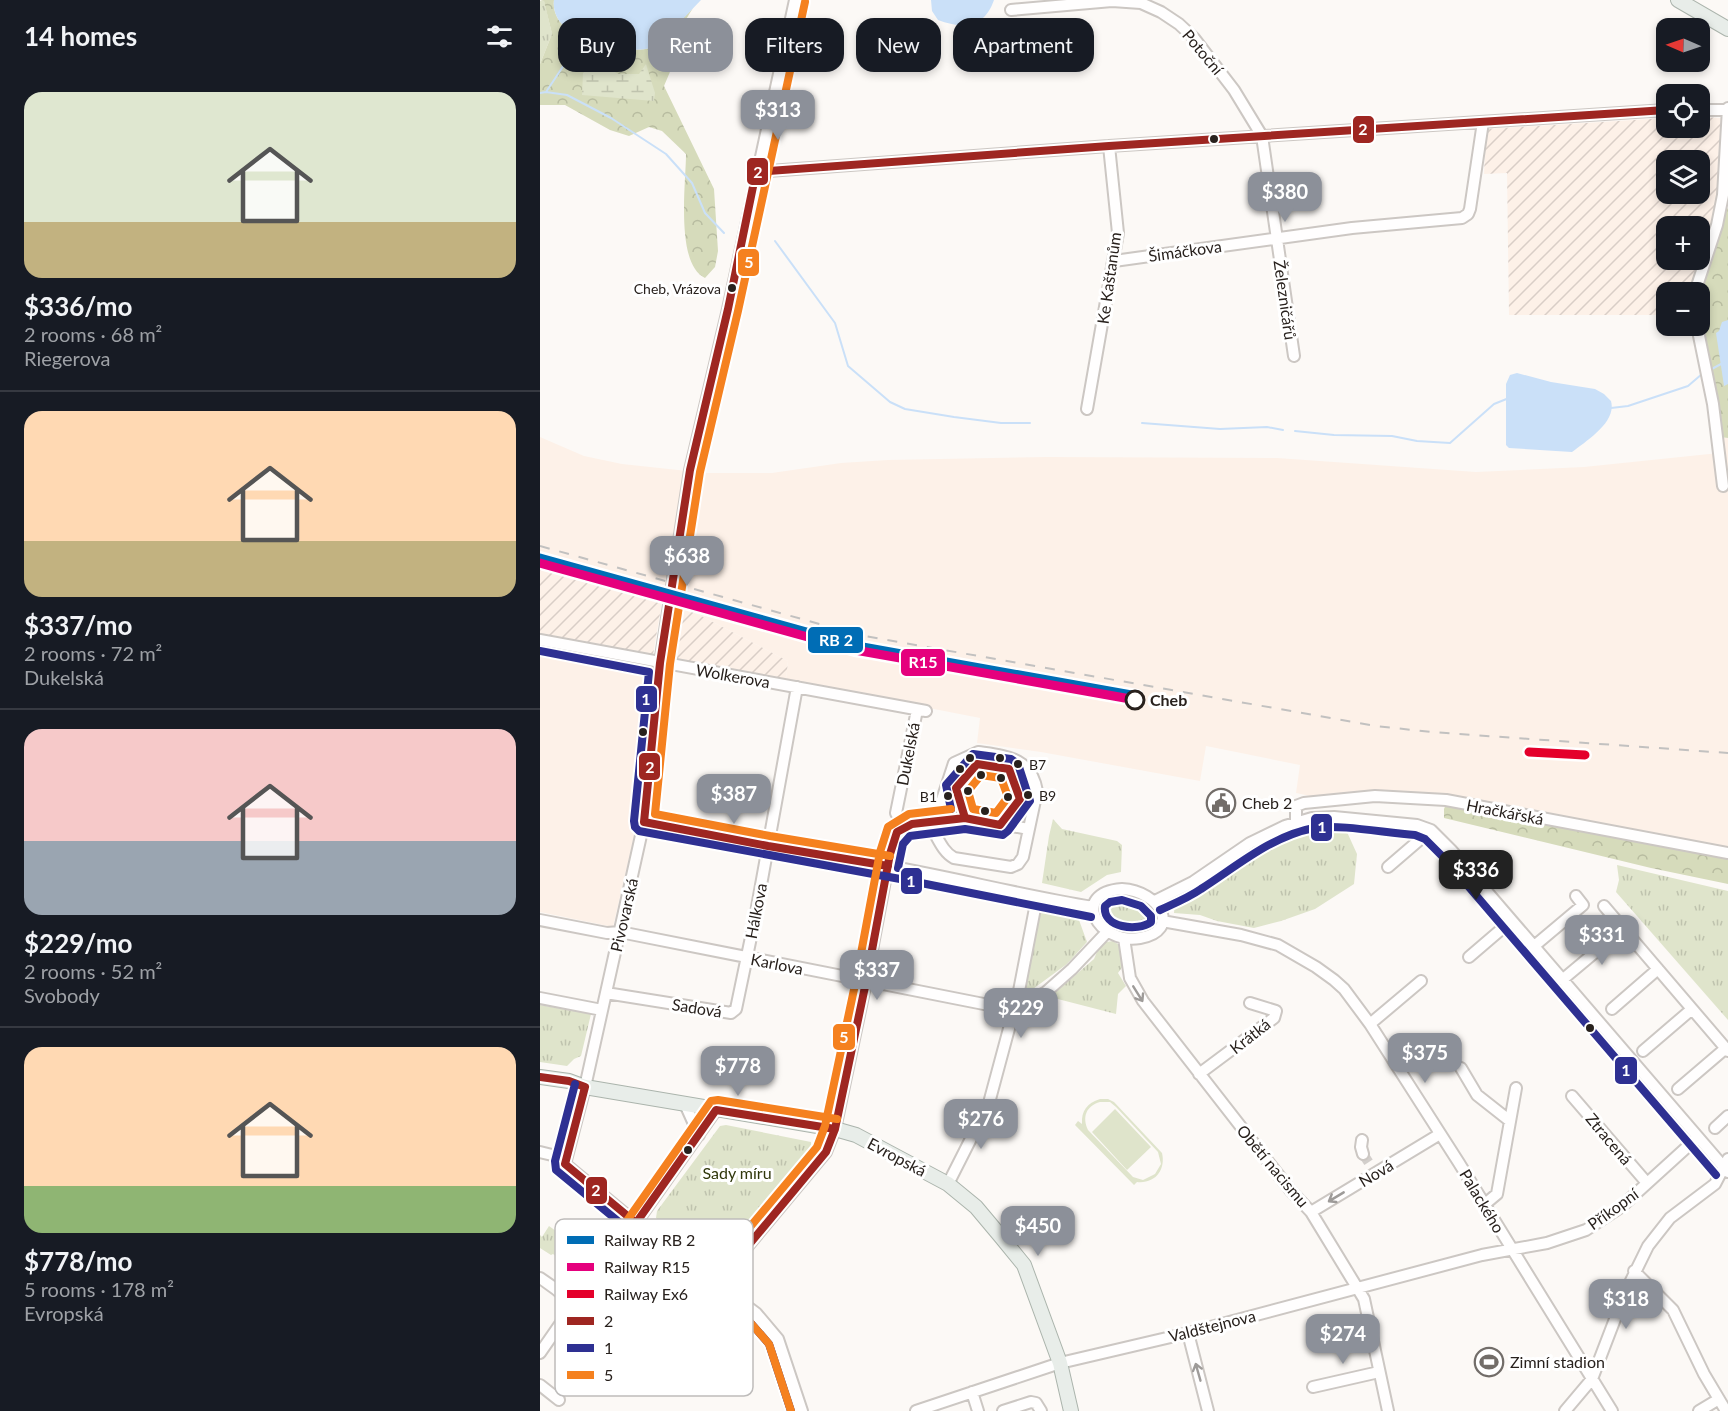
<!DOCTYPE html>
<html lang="en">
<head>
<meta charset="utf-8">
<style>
	:root { --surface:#171b24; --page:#242831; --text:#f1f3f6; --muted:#9ea1a6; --line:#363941; --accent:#8c9099 }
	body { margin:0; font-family:Lato,sans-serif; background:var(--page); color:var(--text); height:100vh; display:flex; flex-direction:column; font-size:22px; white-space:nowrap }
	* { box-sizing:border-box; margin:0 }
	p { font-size:20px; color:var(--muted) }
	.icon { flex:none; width:33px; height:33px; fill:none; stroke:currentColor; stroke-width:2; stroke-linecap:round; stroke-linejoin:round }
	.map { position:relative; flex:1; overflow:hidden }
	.panel { display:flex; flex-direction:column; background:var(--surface); width:540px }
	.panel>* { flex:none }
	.guide { position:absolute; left:18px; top:18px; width:570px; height:54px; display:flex; gap:12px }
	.needle { width:39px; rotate:272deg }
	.tools { position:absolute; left:1116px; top:18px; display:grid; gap:12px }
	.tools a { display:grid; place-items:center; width:54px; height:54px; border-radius:12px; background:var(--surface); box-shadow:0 3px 9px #0003; font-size:30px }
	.price { position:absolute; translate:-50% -51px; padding:0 14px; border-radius:12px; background:var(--accent); color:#fff; font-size:20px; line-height:39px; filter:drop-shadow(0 2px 3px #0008) }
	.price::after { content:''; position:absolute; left:50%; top:36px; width:18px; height:14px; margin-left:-9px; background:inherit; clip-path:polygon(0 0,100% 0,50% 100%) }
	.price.selected { background:#222; color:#fff }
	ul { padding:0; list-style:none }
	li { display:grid; align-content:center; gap:12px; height:318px; padding:0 24px }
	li+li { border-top:2px solid var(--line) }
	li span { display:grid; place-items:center; height:186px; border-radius:18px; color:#555 }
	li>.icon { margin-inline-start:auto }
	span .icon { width:108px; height:108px; fill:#fffc; stroke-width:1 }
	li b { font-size:26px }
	h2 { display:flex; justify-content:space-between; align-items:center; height:72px; padding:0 24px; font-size:26px }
	.pill { padding:0 21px; border-radius:18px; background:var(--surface); box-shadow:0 3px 9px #0003; font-size:21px; line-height:54px }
	.pill.selected { background:var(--accent); color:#fff }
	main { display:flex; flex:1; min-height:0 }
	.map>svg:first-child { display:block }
</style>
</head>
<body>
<main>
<section class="panel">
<h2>14 homes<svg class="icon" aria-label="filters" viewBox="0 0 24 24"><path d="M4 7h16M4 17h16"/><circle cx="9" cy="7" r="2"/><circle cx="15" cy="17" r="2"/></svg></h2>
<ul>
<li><span style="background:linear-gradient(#dfe7d0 70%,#c2b280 0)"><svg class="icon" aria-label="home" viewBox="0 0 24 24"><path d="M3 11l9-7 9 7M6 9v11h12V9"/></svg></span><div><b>$336/mo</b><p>2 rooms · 68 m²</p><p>Riegerova</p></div></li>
<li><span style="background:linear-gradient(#ffd9b3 70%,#c2b280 0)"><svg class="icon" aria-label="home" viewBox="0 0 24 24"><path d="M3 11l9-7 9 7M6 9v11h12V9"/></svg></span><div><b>$337/mo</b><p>2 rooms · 72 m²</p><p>Dukelská</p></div></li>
<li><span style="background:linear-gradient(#f6c9c9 60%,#9aa5b1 0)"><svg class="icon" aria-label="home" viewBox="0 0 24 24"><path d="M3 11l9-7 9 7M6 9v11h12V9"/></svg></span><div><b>$229/mo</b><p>2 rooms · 52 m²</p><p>Svobody</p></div></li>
<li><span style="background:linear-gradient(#ffd9b3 75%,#8fb573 0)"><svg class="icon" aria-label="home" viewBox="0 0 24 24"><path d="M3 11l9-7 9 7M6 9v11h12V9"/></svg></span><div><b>$778/mo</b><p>5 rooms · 178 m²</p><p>Evropská</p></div></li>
</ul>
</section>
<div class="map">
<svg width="1188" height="1411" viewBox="0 0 1188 1411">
	<defs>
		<pattern id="industrial-furrows" width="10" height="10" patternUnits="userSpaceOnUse" patternTransform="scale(1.5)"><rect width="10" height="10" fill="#fdf1e8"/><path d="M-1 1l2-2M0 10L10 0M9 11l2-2" fill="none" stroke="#d9cec7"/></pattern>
		<pattern id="grass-tufts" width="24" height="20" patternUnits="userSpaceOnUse" patternTransform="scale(1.5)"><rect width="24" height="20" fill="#dfe4cb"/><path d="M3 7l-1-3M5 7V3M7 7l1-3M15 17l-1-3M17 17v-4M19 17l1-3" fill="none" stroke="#bfc3ae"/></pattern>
		<pattern id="forest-crowns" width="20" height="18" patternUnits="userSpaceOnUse" patternTransform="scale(1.5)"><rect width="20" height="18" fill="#d6dbbb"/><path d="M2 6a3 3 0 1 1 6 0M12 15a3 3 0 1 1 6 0" fill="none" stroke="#b8bca0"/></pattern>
		<pattern id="wetland-marsh" width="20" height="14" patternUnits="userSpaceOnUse" patternTransform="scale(1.5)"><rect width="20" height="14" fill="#dfe4cb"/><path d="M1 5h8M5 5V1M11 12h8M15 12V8" fill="none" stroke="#bfc3ae"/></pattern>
	</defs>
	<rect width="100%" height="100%" fill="#fcf9f6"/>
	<path fill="#fdf1e8" d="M0 437 44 456 82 464 166 473H232L301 463 348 460 507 457 737 458 936 472 1044 467 1179 453 1180 437 1188 438V850L932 802 775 797 756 793 760 765 666 746 660 781 501 752 437 743 440 718 246 680 248 661 119 594 0 570Z
		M0 646 114 665 98 819 73 927 0 912Z"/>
	<path fill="url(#industrial-furrows)" fill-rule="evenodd" d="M1160 117 1183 118 1177 198 1172 226 1153 280 1151 292H1126V315H969L967 173 944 174 946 129 1126 118V128H1160ZM1126 160H1160V194H1126ZM1126 226H1160V260H1126Z
		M0 570 119 594 123 596 113 655 0 635Z
		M138 604 248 661 246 680 131 658Z"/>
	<path fill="url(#grass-tufts)" d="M4 0 12 34 0 64V1Z
		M513 819 522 829 577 841 582 845 581 872 567 875 541 892 502 883 509 836Z
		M807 832 817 854 814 884 775 909 741 921 714 928 677 921 660 915 634 913 635 901 658 894 718 848 754 833Z
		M1077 865 1188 891V1020L1076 892 1079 880Z
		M579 894C616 895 637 933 593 933 585 933 576 932 570 927 565 924 561 917 558 912 560 900 567 897 579 894Z
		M500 905 530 911 539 920 547 942 527 964 482 997Z
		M573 941 581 946 583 966 578 973 586 986 578 994 576 1014 510 997 554 959 559 947 566 942Z
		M0 1005 51 1014 41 1056 34 1059 27 1066 0 1062Z
		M186 1125 271 1142V1145L266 1154 181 1258 169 1261 162 1258 116 1218 117 1211 180 1126Z
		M9 1226 34 1244 25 1257 20 1256 17 1260V1257L13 1254 11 1255 0 1248V1235L2 1237Z"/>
	<path fill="url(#forest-crowns)" d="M0 0H14C9 41 89 58 117 46L153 8 140 29 135 60 124 86 174 189 178 251 175 267 165 278C135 264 146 183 146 154L122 131 109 127 89 136 70 130 25 105H0V64L12 34 4 1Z
		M1188 207V438L1180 437 1160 319V295L1177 236Z
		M906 804 1188 858V884L1111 868 904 818V809Z"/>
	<path fill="url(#wetland-marsh)" d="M58 61 78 74H99L106 64 115 93 114 101 42 95 43 73Z"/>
	<path fill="#dfe4cb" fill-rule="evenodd" d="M560 1099H568L574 1102 622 1153C626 1170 615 1184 597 1182L594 1185 535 1125 538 1121 542 1124C541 1111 547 1103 560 1099ZM560 1102H570L576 1107 618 1152 621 1164 615 1174 603 1180 593 1177 548 1130C542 1117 546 1106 560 1102Z
		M575 1109 611 1147 587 1170 552 1132Z"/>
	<path fill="#cae0f8" d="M14 0H161L117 46C89 58 9 41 14 0Z
		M391 0H454C444 29 422 29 398 20L392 11Z
		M1188 320V384L1184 386 1176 333 1179 331 1182 322Z
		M977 373 1011 382 1055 389 1064 394 1071 401C1077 422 1046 441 1032 452L969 448 966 445V384L970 375Z"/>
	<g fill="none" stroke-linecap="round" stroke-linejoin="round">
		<path stroke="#cae0f8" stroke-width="2" d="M6 92 27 95 71 118 126 154 152 183 165 213 184 233
			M0 93 6 92 42 38
			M235 241 295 323 308 366 350 402 365 409 414 417 461 423H490
			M1170 370 1181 364 1188 370
			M1071 408 1088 406 1148 386 1162 374
			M602 423 680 429 727 427 743 430
			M755 431 794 435 852 436 877 441 910 443 954 404 969 398"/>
		<path stroke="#d2cecb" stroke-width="10" stroke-dasharray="10 5" stroke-linecap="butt" d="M823 1154 831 1166"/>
		<g stroke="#ccc7c3" stroke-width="14">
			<path id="minor" d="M471 10 572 1 601 3 621 12 639 24 654 38 694 90 722 136 754 356
				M1160 110H1187
				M216 172 569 146 1126 110
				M574 261 812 228 922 218 928 214 930 209 943 122
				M1155 292 1177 225 1183 195 1188 108
				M1157 326 1173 404 1183 486
				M547 409 578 233 569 146
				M0 640 386 711
				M438 752C466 756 491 757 497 791L483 857 478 864 471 867 414 858C401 851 397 834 388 823L399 809 414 763Z
				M425 818 416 788 437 764 469 769 480 799 460 825
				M104 822C185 838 266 852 347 866 416 878 484 896 553 907
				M756 822V806L764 803 835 796 906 800 1188 853
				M364 827 356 813 377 710
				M848 867 891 830
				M582 889C620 891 642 931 600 938 558 945 529 893 582 889Z
				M615 901 653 882 710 843 745 826 772 818 794 817 877 825 891 830 912 851 1188 1172
				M1064 906 1188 1051
				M0 920 67 933 80 932 474 1010
				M622 921 701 935 738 945 776 967 794 980 804 989 830 1024 919 1163 1072 1411
				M584 938 590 978 603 1001 751 1191 771 1212 824 1299 848 1411
				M993 947 1043 905 1036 896
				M929 957 971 921
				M1022 980 1083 929
				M66 993 191 1013 196 1009 215 918 257 687
				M478 996 497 898
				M0 998 62 1010
				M1072 1009 1118 969
				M830 1024 881 981
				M1103 1051 1152 1009
				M921 1068 937 1095 970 1121
				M659 1074 734 1018 736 1011 710 1003
				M1138 1089 1186 1048
				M1032 1096 1107 1183
				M145 1104 159 1135
				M1175 1128 1188 1116
				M822 1140 821 1147 823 1154
				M0 1152 12 1155 25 1164 96 1223 216 1313 238 1339 262 1411
				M25 1164 45 1087 104 822 120 663 150 470 188 309 255 0
				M408 1184 449 1103 474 1010 506 992 532 969 567 932
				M945 1204 957 1194 976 1088
				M771 1212 900 1134
				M1094 1271 1133 1310 1164 1374 1186 1411
				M0 1278C40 1303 67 1343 93 1382
				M177 1283 286 1152 295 1129 326 982 350 854 357 832 372 824 425 818 489 829
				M648 1333 668 1411
				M0 1353 34 1304 96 1223 176 1110
				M0 1385 19 1400
				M773 1387 839 1372
				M432 1392 438 1411
				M376 1411 520 1363 648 1333 942 1255 1007 1243 1046 1230 1081 1207 1157 1138
				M463 1411 491 1402 496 1403 501 1411
				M1025 1411 1052 1379 1085 1293 1108 1246 1130 1218 1175 1184 1188 1159
				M1159 1411 1179 1399"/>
		</g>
		<g stroke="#abb4ac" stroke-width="16">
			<path id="major" d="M1138 0 1188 29
				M0 1077 29 1081 45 1087 295 1129 316 1135 408 1184 436 1207 462 1238 484 1265 520 1363 531 1411"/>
		</g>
		<use href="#minor" stroke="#fffefe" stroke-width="10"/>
		<use href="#major" stroke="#e8ede9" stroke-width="14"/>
		<path stroke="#c2c1c0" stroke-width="2" stroke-dasharray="10 10" stroke-linecap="butt" d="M0 546 319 635 836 726 891 732 1188 753"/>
		<g stroke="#fff" stroke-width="12">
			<path id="bus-1" d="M437 764 469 769 480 799 460 825 425 818 416 788Z
				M348 866 228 846 104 822 120 663 150 470 188 309 216 172 569 146 1126 110
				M0 1077 29 1081 45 1087
				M45 1087 25 1164 96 1223 177 1283 286 1152 295 1129 326 982 350 854 357 832 372 824 425 818
				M96 1223 176 1110 295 1129"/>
		</g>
		<g stroke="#fff" stroke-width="12">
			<path id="bus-2" d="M0 651 109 672 94 821 95 827 99 831 371 881 551 917
				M358 868 363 844 370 836 425 829 463 835 468 831 490 801 478 764 471 759 433 754 406 785 411 809
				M582 900 601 906 611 916V922C598 932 562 928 565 906L570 902Z
				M620 910C633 904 648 898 661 889 696 867 731 836 774 828 802 824 845 833 875 835L885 839 904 858 1176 1175
				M35 1084 15 1161 16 1170 90 1231 209 1321 229 1344 251 1411"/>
		</g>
		<g stroke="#fff" stroke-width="12">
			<path id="bus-3" d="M265 2 198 311 160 472 130 664 115 814 230 836 350 856
				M441 775 461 778 468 797 456 813 433 809 428 791Z
				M169 1276 277 1147 285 1126 316 980 340 852 348 827 369 814 411 809
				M251 1411 229 1344 209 1321 90 1231 86 1222 171 1101 178 1100 297 1119"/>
		</g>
		<use href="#bus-1" stroke="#9e2621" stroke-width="8"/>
		<use href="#bus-2" stroke="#2e3092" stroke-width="8"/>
		<use href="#bus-3" stroke="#f5811f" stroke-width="8"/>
		<g stroke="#fff" stroke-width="14">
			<path id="rail-1" d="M0 558 317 646 597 696"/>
		</g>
		<g stroke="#fff" stroke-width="14">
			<path id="rail-2" d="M0 563 315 650 596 700"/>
		</g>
		<g stroke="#fff" stroke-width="14">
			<path id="rail-3" d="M989 752 1045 755"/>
		</g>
		<use href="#rail-1" stroke="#006db5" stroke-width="9"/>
		<use href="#rail-2" stroke="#e5007d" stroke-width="9"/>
		<use href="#rail-3" stroke="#e4002b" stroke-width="9"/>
	</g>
	<defs><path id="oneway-shaft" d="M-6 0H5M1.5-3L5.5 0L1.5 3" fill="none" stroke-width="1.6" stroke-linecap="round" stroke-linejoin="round" transform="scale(1.5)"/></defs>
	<g stroke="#9e9b99">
		<use href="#oneway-shaft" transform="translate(598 994) rotate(58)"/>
		<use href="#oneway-shaft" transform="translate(796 1197) rotate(149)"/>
		<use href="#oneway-shaft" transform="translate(658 1372) rotate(-106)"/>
	</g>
	<defs>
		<g id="civic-ring" transform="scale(1.5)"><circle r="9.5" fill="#fff" stroke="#726d69" stroke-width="1.5"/><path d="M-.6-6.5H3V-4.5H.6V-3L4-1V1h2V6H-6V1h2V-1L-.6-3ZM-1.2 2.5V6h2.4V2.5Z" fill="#726d69"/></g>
		<g id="stadium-ring" transform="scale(1.5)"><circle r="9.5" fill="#fff" stroke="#726d69" stroke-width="1.5"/><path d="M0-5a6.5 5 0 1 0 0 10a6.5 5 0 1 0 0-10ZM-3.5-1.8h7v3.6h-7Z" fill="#726d69"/></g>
	</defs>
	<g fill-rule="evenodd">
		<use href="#civic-ring" x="681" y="803"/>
		<use href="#stadium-ring" x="949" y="1362"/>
	</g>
	<g fill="#28211d" stroke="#fff" stroke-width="2">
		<circle cx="674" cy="139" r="5"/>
		<circle cx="192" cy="288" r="5"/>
		<circle cx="103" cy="732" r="5"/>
		<circle cx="430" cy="758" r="5"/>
		<circle cx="460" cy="758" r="5"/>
		<circle cx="478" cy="764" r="5"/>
		<circle cx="420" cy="769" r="5"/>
		<circle cx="441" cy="775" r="5"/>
		<circle cx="461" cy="778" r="5"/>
		<circle cx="428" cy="791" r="5"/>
		<circle cx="488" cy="795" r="5"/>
		<circle cx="408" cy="796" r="5"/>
		<circle cx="468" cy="797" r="5"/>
		<circle cx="445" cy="811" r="5"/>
		<circle cx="1050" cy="1028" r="5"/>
		<circle cx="148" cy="1150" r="5"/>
	</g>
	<circle fill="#fff" stroke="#28211d" stroke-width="3" cx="595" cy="700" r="9"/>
	<g text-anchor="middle" stroke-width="6" stroke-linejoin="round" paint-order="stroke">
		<g font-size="14" fill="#28211d" stroke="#fff" text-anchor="end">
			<text x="181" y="294">Cheb, Vrázova</text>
			<text x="489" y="770" text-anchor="start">B7</text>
			<text x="499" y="801" text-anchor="start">B9</text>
			<text x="397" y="802">B1</text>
		</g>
		<g font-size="16" fill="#28211d" stroke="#fff">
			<text transform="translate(663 52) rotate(50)" y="6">Potoční</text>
			<text transform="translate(645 251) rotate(-8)" y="6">Šimáčkova</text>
			<text transform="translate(569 278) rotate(-82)" y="6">Ke Kaštanům</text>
			<text transform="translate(745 300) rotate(82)" y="6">Železničářů</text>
			<text transform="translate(193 676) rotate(10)" y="6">Wolkerova</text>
			<text transform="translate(368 754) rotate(-79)" y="6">Dukelská</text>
			<text transform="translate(965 812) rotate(11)" y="6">Hračkářská</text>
			<text transform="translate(216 911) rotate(-79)" y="6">Hálkova</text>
			<text transform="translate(84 915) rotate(-77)" y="6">Pivovarská</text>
			<text transform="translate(237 964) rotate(11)" y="6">Karlova</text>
			<text transform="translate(157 1008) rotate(9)" y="6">Sadová</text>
			<text transform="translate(710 1036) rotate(-38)" y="6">Krátká</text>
			<text transform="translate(1069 1139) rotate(50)" y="6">Ztracená</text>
			<text transform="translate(357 1157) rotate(28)" y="6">Evropská</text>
			<text transform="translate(733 1166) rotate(50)" y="6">Obětí nacismu</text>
			<text transform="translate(836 1173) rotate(-31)" y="6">Nová</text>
			<text transform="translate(942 1201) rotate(59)" y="6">Palackého</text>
			<text transform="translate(1073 1209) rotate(-36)" y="6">Příkopní</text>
			<text transform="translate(672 1326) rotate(-14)" y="6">Valdštejnova</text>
		</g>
		<g font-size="16" font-weight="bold" fill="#28211d" stroke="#fff" text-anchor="start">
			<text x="610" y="706">Cheb</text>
		</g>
		<g font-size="16" fill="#28211d" stroke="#fff" text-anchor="start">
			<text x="702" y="809">Cheb 2</text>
			<text x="970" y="1368">Zimní stadion</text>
		</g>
		<g font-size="16" fill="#30370b" stroke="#fff">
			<text x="197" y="1179">Sady míru</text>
		</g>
	</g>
	<rect x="15" y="1219" width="198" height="177" rx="9" fill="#fff" stroke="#bebcbb" stroke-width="1.5"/>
	<rect x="27" y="1236" width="27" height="8" fill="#006db5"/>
	<rect x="27" y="1263" width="27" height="8" fill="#e5007d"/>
	<rect x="27" y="1290" width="27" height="8" fill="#e4002b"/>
	<rect x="27" y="1317" width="27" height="8" fill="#9e2621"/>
	<rect x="27" y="1344" width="27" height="8" fill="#2e3092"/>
	<rect x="27" y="1371" width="27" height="8" fill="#f5811f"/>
	<g font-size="16" fill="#28211d">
		<text x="64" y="1246">Railway RB 2</text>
		<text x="64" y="1273">Railway R15</text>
		<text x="64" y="1300">Railway Ex6</text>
		<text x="64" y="1327">2</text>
		<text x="64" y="1354">1</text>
		<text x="64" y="1381">5</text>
	</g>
	<g stroke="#fff" stroke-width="2">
		<rect x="812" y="115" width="23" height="29" rx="6" fill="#9e2621"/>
		<rect x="206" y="157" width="23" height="29" rx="6" fill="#9e2621"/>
		<rect x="197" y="248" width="23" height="29" rx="6" fill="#f5811f"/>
		<rect x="267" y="626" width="57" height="28" rx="6" fill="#006db5"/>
		<rect x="360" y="648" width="46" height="29" rx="6" fill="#e5007d"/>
		<rect x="95" y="685" width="23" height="28" rx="6" fill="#2e3092"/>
		<rect x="98" y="752" width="23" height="29" rx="6" fill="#9e2621"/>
		<rect x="770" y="813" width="23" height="29" rx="6" fill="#2e3092"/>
		<rect x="360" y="867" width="23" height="28" rx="6" fill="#2e3092"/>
		<rect x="292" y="1023" width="24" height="28" rx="6" fill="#f5811f"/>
		<rect x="1074" y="1056" width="24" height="29" rx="6" fill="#2e3092"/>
		<rect x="45" y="1176" width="23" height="29" rx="6" fill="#9e2621"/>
	</g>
	<g font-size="16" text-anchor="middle" font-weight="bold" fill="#fff">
		<text x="823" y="135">2</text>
		<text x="218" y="178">2</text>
		<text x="209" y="268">5</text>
		<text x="296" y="646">RB 2</text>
		<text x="383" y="668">R15</text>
		<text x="106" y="705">1</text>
		<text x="110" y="773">2</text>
		<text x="782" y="833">1</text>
		<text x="371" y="887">1</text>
		<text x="304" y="1043">5</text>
		<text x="1086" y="1076">1</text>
		<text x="56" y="1196">2</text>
	</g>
</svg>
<div class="tools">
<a><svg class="needle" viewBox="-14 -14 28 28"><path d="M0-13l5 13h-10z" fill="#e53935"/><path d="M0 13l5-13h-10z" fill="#9ea1a6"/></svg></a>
<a><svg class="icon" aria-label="locate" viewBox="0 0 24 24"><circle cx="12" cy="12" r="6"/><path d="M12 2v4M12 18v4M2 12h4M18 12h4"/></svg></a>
<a><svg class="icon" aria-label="layers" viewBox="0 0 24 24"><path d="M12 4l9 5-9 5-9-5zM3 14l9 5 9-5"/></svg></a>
<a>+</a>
<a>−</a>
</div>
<b class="price" style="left:238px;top:141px">$313</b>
<b class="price" style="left:745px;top:223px">$380</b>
<b class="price" style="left:147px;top:587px">$638</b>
<b class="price" style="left:194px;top:825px">$387</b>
<b class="price selected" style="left:936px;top:901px">$336</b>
<b class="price" style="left:1062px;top:966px">$331</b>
<b class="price" style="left:337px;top:1001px">$337</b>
<b class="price" style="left:481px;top:1039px">$229</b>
<b class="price" style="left:885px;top:1084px">$375</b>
<b class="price" style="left:198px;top:1097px">$778</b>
<b class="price" style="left:441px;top:1150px">$276</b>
<b class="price" style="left:498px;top:1257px">$450</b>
<b class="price" style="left:1086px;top:1330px">$318</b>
<b class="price" style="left:803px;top:1365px">$274</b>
<div class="guide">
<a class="pill">Buy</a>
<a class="pill selected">Rent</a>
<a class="pill">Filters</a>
<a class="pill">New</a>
<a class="pill">Apartment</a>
</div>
</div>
</main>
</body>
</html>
